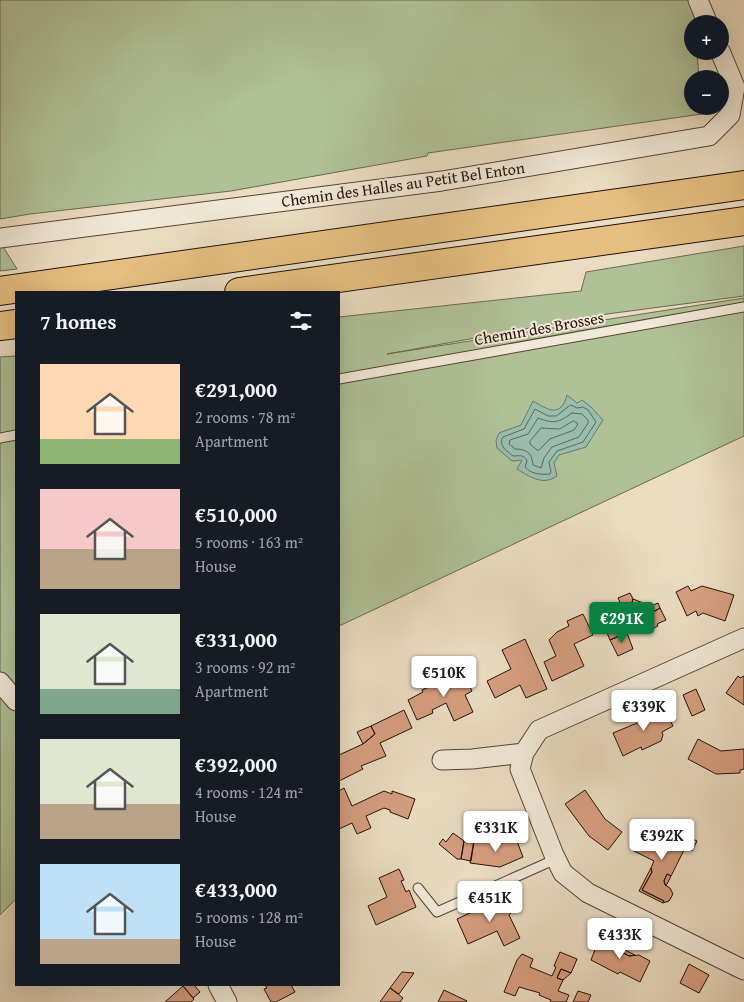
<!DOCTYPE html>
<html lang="en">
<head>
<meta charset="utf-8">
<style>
	:root { --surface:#171b24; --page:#242831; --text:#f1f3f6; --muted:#9ea1a6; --accent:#0b8043 }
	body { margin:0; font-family:"Gentium Book Plus",serif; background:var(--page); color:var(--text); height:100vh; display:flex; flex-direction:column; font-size:19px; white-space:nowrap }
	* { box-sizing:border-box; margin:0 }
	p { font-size:16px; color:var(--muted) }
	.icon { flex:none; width:28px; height:28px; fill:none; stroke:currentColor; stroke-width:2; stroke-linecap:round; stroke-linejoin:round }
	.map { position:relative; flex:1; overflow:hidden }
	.drawer { position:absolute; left:15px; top:291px; width:325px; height:695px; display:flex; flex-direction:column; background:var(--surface); border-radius:0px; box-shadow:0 5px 20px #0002 }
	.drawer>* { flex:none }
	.tools { position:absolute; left:684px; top:15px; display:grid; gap:10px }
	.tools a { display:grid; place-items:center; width:45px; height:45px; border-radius:50%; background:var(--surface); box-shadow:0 5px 20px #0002; font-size:25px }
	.price { position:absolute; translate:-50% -42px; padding:0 11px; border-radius:5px; background:#fff; color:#222; font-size:16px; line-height:32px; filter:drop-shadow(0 1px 2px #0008) }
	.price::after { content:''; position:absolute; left:50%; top:30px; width:15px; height:11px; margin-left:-8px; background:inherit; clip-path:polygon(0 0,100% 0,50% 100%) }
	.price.selected { background:var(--accent); color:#fff }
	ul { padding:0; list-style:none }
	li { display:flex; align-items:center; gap:15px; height:125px; padding:0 25px }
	li span { display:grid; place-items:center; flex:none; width:140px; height:100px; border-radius:0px; color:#555 }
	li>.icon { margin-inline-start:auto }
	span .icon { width:60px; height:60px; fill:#fffc; stroke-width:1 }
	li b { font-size:21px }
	h2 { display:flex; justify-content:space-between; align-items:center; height:60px; padding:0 25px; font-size:21px }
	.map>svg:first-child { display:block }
</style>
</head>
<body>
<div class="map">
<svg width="744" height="1002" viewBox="0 0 744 1002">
	<rect width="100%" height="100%" fill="#eadbc1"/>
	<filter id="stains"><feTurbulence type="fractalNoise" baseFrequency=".004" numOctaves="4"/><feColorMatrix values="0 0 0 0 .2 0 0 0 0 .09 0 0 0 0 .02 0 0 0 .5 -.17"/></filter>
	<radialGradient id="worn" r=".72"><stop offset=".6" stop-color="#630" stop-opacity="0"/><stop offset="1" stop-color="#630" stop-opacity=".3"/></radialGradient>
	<path fill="#b0c198" stroke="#6a6a50" d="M0 0H693L695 24H692V51H697L699 79H692V106H701L702 114 428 153 427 156 231 191 30 214 0 219Z
		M0 242 17 269 0 271Z
		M744 246V296L607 314 387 354 744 298V436L339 626V317L581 291 586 272Z
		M16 356V899L0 915V357Z"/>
	<path fill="#99bcad" stroke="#6a786b" d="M567 395 577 403 582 400 591 407 603 420 586 447 559 455 554 463 557 476C543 486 530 477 517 469L522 460 512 461 497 448 496 440 499 433 521 425 533 401C548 410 561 418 567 395Z"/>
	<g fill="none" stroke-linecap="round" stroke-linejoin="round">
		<path stroke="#5e675a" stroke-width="1" d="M571 405 577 408 583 407 588 410 596 422 583 442 557 451 549 462 551 472 550 474C540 475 531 474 525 467L527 461C524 454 519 456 513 456 507 451 498 446 503 437L524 429 535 409 548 416H556Z
			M572 413 582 414 588 420V423L579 437 552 447 544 458 541 468 533 465C532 453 527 449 515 449L509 444 510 440 528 434 538 418C554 424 558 423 572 413Z
			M574 421 578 424 574 430 550 439 539 450H537L530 444V441L541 428 559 429Z"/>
	</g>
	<path fill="#d59e7f" stroke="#241208" d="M688 586 691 591 702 586 734 595 725 621 703 613 698 616 696 611 687 616 676 592Z
		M630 593 633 599 632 602 655 611 660 608 666 620 657 624 658 626 652 629 635 623 633 629 610 640 602 621 608 618 613 620 620 617 623 609 618 598Z
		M633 599 651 606 658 603 660 608 655 611 632 602Z
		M583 614 593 635 574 644 584 666 552 681 544 662 556 656 549 640 557 632 569 626 567 621Z
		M627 633 633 649 618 656 610 640Z
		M525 639 547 689 526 698 520 685 495 698 487 681 511 669 502 650Z
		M463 672 472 691 465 695 473 712 454 721 446 703 432 710 433 713 417 720 408 700 423 692 422 690Z
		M738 676 740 678 744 676V705L726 693Z
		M696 689 705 710 692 716 683 695Z
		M663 706 673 726 662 732 663 735 661 741 642 750 641 747 623 756 613 733 654 716 651 711Z
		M404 710 412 728 380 743 386 756 361 766 363 769 339 781V755L363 744 375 734 371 726Z
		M371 726 375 734 363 744 357 732Z
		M698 739 721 751 744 749V769L740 770V773L716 774 688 759Z
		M344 788 352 806 384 791 392 794V791L415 799 408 819 390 812V810L384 808 366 816 371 828 357 834 352 823 339 829V791Z
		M585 790 605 819 622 832 608 850 589 836 565 804Z
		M646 827 666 838 665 840 644 830Z
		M644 830 665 840 666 838 672 841 674 836 686 842 688 837 697 841 692 851 685 848 671 876 667 874 664 881 665 885 670 888 673 894 669 901 663 903 664 901 642 890 652 872 651 868 654 861 634 851Z
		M453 833 464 841 461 859H457L439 844 443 839 446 842Z
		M515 836 523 857 500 867 470 863 474 840 499 844Z
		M464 841 474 842 471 861 461 859Z
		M651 868 652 872 642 890 664 901 663 903 639 891Z
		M399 869 404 880 401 881 406 892 409 890 416 907 376 925 368 906 387 897 379 878Z
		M667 874 671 876 666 886 664 881Z
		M504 897 511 913 509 915 520 938 504 946 497 931 468 944 457 919Z
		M600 937 619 947 618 950 629 956 639 955 650 961 640 982 620 972 618 974 591 960Z
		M619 947 635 955 629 956 618 950Z
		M560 952 577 959 571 973 561 969 557 978 563 980 558 991 569 995 566 1002H550L551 1000 539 995 540 993 519 987 515 996 504 992 517 960 522 954 533 959 530 967 552 976 556 967 554 966Z
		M689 964 709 975 699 993 680 983Z
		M561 969 571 973 563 980 557 978Z
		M402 972 414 973 399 994 390 988Z
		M185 985H194L200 992 193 998 183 986Z
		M265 985H291L295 992 276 1002H271L264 989 267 988Z
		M183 986 194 999 191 1002H165Z
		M390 988 403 998 400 1002H380Z
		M444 990 467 1001 466 1002H438Z
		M578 991 591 995 588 1002H573Z"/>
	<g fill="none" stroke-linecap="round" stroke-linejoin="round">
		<g stroke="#564436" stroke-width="11">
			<path id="service" d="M339 379 744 307
				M0 438 16 435
				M418 888 437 912 556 859"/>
		</g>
		<g stroke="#564436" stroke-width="21">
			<path id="minor" d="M698 0 708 24
				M0 238 442 181 709 136 730 115 735 87 720 51
				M744 638 539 730 524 753 520 769 554 855 563 873 588 893 744 970
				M0 682 16 701
				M442 760 472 759 524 753
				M218 985 227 1002"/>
		</g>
		<g stroke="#241208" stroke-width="30">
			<path id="trunk" d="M0 291 744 185
				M239 292 744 221
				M0 326 16 324"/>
		</g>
		<use href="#service" stroke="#f1e8d7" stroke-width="9"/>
		<use href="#minor" stroke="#f1e8d7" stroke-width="19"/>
		<use href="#trunk" stroke="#e5be80" stroke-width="28"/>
	</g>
	<g text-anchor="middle" stroke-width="4" stroke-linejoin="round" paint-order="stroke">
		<g font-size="16" fill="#241208" stroke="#f1e8d7">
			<text transform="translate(403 184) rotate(-8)" y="6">Chemin des Halles au Petit Bel Enton</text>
			<text transform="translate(539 328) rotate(-10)" y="6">Chemin des Brosses</text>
		</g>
	</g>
	<rect width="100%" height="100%" filter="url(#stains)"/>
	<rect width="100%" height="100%" fill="url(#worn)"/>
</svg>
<div class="tools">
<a>+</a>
<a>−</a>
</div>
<b class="price selected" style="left:622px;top:644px">€291K</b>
<b class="price" style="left:444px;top:698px">€510K</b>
<b class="price" style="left:644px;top:732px">€339K</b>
<b class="price" style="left:496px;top:853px">€331K</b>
<b class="price" style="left:662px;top:861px">€392K</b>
<b class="price" style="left:490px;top:923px">€451K</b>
<b class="price" style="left:620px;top:960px">€433K</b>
<section class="drawer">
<h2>7 homes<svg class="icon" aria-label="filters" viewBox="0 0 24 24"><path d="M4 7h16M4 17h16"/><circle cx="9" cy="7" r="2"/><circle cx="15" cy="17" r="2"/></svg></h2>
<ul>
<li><span style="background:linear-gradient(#ffd9b3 75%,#8fb573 0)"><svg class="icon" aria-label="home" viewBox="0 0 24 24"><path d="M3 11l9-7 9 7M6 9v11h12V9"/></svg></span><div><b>€291,000</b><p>2 rooms · 78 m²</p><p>Apartment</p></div></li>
<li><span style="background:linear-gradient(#f6c9c9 60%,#b9a48a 0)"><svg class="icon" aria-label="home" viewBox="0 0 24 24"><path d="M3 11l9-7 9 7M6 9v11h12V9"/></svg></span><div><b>€510,000</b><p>5 rooms · 163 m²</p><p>House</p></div></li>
<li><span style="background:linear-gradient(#dfe7d0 75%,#7fa58c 0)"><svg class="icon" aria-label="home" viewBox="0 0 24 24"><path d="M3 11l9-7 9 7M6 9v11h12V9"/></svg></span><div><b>€331,000</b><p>3 rooms · 92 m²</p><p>Apartment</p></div></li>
<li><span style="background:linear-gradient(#dfe7d0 65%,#b9a48a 0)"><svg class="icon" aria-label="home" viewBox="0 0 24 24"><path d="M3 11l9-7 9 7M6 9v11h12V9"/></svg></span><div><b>€392,000</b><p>4 rooms · 124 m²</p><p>House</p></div></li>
<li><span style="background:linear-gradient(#bfe0f5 75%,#b9a48a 0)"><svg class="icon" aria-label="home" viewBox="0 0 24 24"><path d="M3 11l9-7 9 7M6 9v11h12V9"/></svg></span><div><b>€433,000</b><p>5 rooms · 128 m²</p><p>House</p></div></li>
</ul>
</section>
</div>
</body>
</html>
